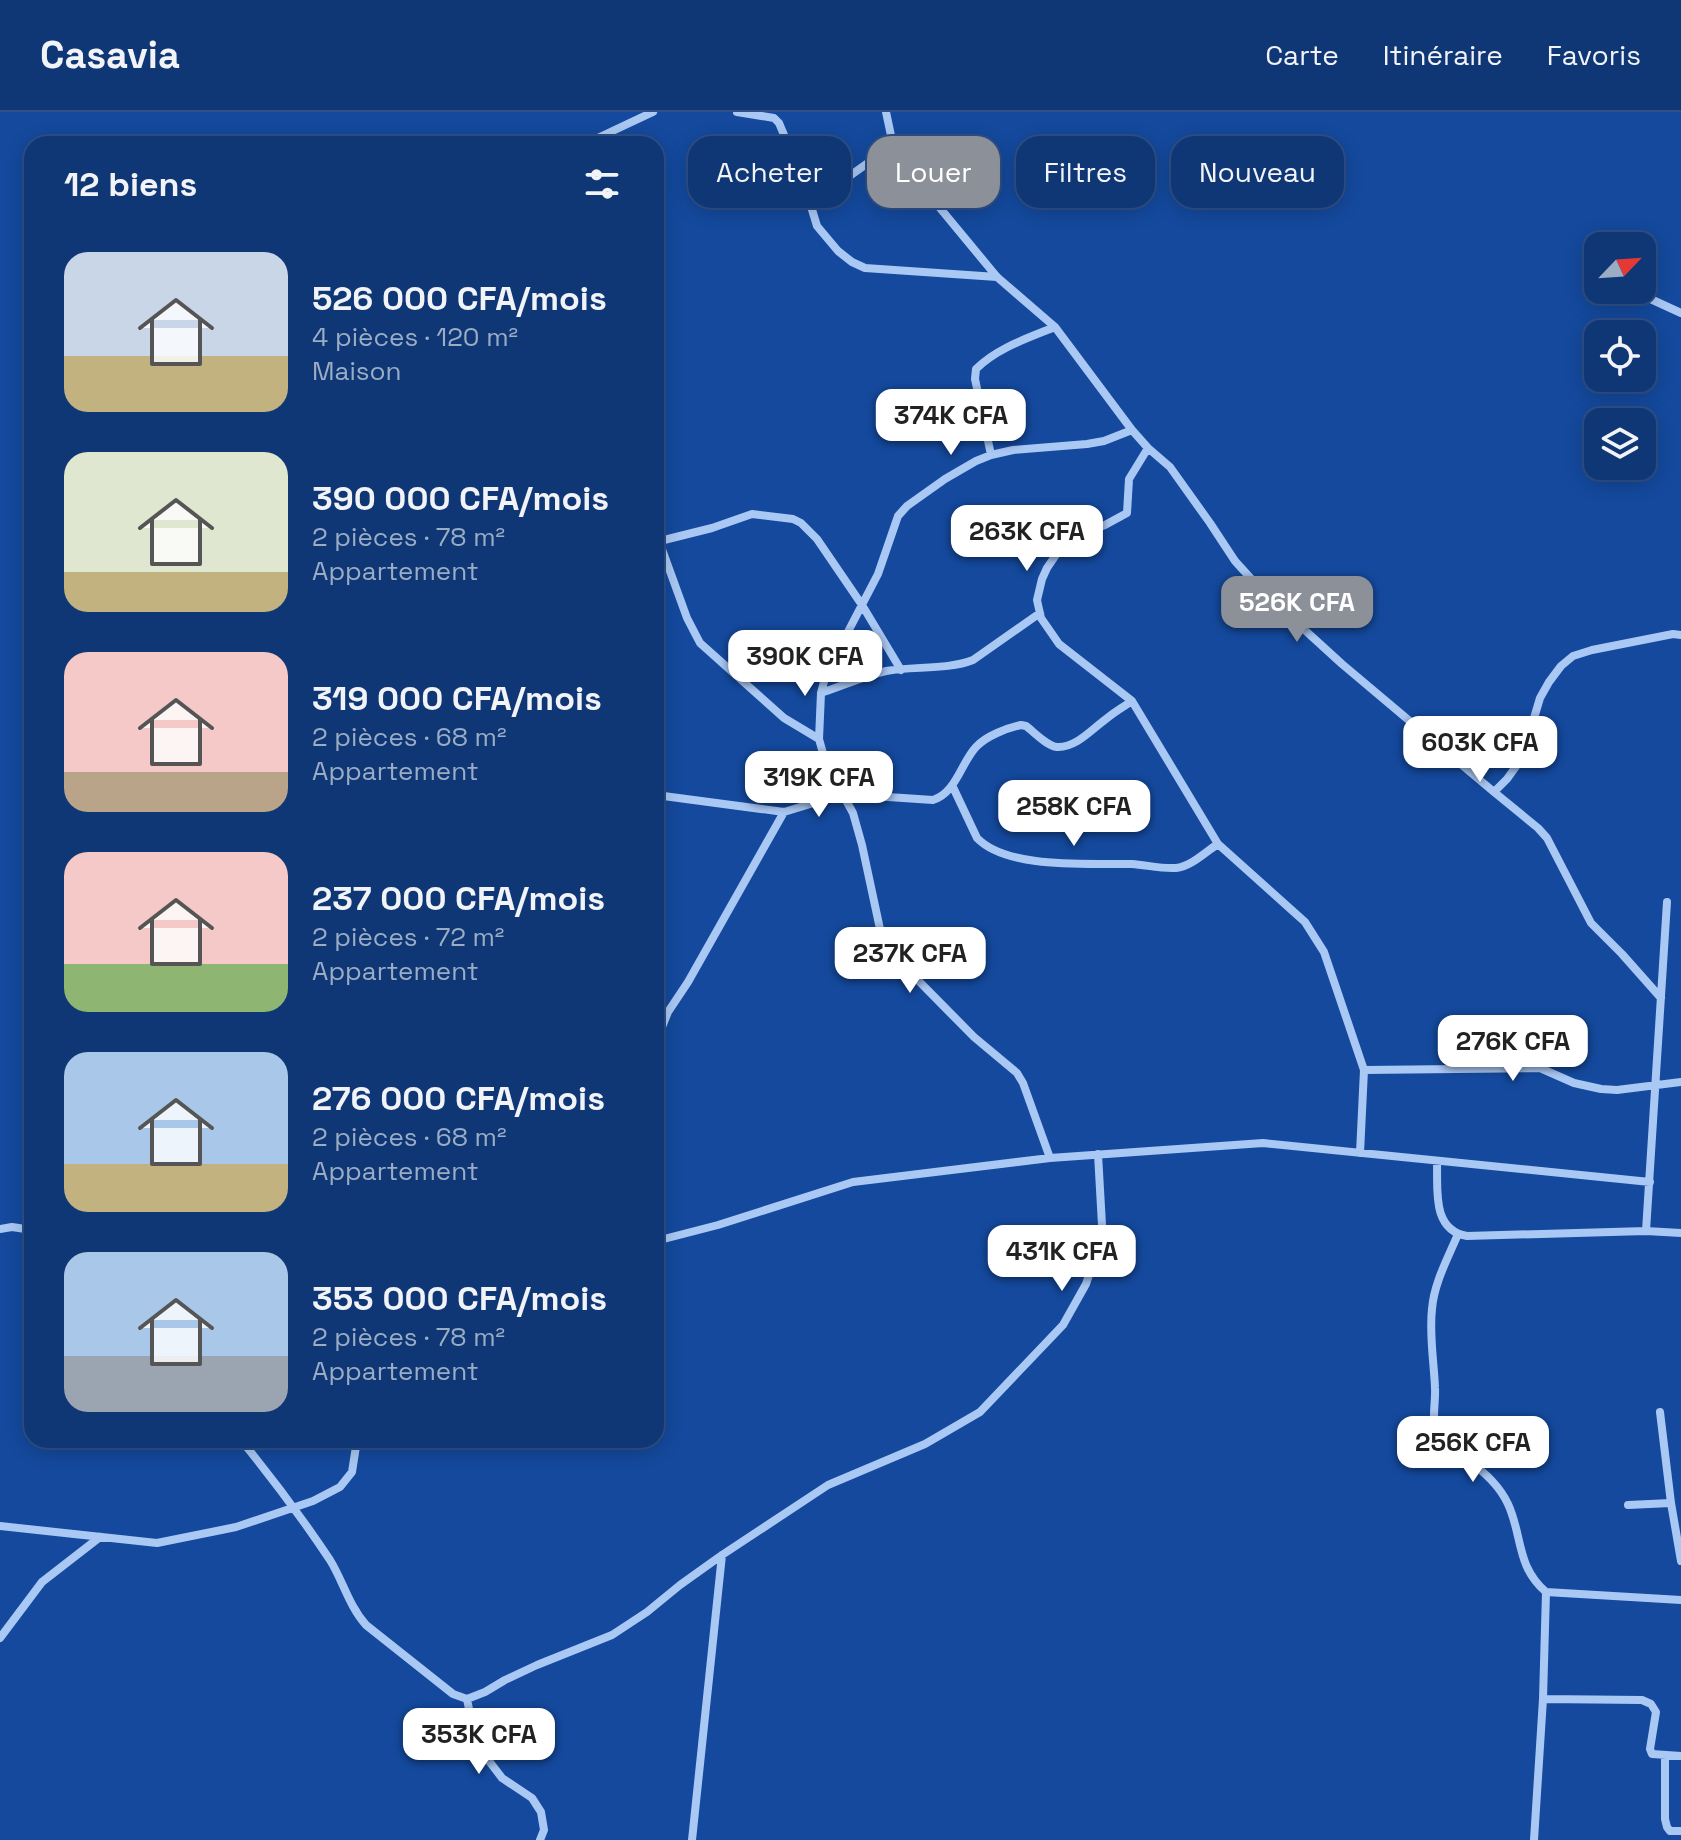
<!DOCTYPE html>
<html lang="fr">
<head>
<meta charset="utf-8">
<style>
	:root { --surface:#0f3776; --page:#183f7b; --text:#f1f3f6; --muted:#9bacc5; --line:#2f5188; --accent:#8c9099 }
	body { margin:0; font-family:"Space Grotesk",sans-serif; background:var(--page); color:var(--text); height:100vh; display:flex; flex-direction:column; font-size:30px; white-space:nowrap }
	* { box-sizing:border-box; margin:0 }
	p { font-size:26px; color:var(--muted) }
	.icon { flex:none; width:44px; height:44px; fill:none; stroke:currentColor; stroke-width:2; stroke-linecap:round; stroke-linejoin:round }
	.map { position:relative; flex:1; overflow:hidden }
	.side { position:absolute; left:24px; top:24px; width:640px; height:1312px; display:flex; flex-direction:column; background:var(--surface); border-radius:24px; box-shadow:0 4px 20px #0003,0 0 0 2px var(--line) }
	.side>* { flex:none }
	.hud { position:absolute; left:688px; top:24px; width:760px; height:72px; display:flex; gap:16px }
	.needle { width:52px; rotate:65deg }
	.buttons { position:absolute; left:1584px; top:120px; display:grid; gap:16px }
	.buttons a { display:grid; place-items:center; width:72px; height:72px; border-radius:16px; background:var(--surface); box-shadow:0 4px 20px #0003,0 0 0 2px var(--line); font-size:40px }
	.price { position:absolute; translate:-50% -68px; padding:0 18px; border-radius:16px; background:#fff; color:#222; font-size:26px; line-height:52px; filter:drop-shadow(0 2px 4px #0008) }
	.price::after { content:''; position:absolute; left:50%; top:48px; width:24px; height:18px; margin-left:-12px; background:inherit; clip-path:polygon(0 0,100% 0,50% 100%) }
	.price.active { background:var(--accent); color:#fff }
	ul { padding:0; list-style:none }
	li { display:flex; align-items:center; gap:24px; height:200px; padding:0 40px }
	li span { display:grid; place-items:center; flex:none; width:224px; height:160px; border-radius:24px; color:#555 }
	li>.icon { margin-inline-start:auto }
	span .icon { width:96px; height:96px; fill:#fffc; stroke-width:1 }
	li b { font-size:34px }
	h2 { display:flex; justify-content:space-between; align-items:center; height:96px; padding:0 40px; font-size:34px }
	.pill { padding:0 28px; border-radius:24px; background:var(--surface); box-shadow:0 4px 20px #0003,0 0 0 2px var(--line); font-size:28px; line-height:72px }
	.pill.active { background:var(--accent); color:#fff }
	header { display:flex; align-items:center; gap:48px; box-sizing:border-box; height:112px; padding:0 40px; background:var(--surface); border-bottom:2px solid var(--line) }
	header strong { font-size:38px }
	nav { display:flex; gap:44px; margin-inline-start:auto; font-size:28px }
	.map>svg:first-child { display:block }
</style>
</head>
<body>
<header>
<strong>Casavia</strong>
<nav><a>Carte</a><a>Itinéraire</a><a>Favoris</a></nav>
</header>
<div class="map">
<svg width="1681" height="1728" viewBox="0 0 1681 1728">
	<rect width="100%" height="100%" fill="#14499d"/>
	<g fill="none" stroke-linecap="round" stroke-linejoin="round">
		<path stroke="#aac8f4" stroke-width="8" d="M737 0 774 6 779 11 803 68 817 114 838 139 852 150 865 156 997 165
			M886 0 893 33 916 67 997 165 1055 215 1132 318 1148 336 1170 355 1210 411 1235 449 1264 481 1342 552 1494 680
			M585 32 653 0
			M808 84 851 63 893 33
			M1644 184 1681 201
			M1148 336 1129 367 1127 401 1105 413 1069 427 1062 434 1047 456 1042 467 1037 488 1041 506 1059 532 1132 589 1218 732 1305 810 1324 840 1364 958 1360 1041
			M991 343 975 267 976 257C997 236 1028 226 1055 215
			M659 429 687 506 700 531 784 606 819 627
			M656 430 712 416 752 402 793 407 801 411 817 427 862 493 901 558
			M821 581C842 574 864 564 886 559 913 554 948 558 973 548L1040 501
			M952 673 977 726C1008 758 1090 751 1132 752 1146 753 1162 757 1176 756 1192 754 1205 740 1218 732
			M656 683 784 700 843 682 933 688C956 681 961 651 976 635 986 624 1007 616 1021 613L1026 614C1034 620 1047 634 1057 635 1076 636 1092 617 1106 607 1114 600 1123 595 1132 589
			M1661 886 1622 842 1591 811 1547 726 1538 716 1494 680 1507 667 1522 646 1540 586 1549 570 1561 554 1573 544 1592 538 1673 522 1681 523
			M656 930 668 900 688 870 784 700
			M1364 958 1540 956 1574 971 1601 977 1617 978 1681 970
			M1050 1046 1023 971 1017 961 974 925 898 848 888 833 880 817 862 733 853 701 826 652 819 627 821 581 826 562 878 462 898 404 907 394 945 367 976 349 991 343 1013 338 1087 332 1104 329 1132 318
			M1437 1049C1438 1076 1431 1118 1467 1124L1646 1119 1681 1121
			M0 1117 12 1115 32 1118
			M1646 1119 1667 790
			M1458 1122C1448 1146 1434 1171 1432 1197 1429 1223 1434 1250 1435 1276 1436 1292 1430 1311 1439 1324 1446 1335 1457 1341 1467 1348 1485 1360 1499 1373 1508 1392 1523 1425 1516 1454 1546 1480L1681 1488
			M656 1129 718 1113 853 1070 1050 1046 1263 1031 1650 1070
			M1660 1300 1671 1391 1681 1449
			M241 1328C273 1367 302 1406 330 1448 343 1469 349 1494 366 1513L453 1582 467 1587 485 1580 505 1568 537 1553 612 1523 647 1500 680 1473 722 1443 828 1373 925 1332 980 1300 1063 1213 1086 1172 1095 1145 1102 1113 1098 1042
			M1628 1393 1671 1391
			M0 1414 157 1431 236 1415 313 1389 340 1375 352 1360 357 1328
			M0 1526 42 1470 100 1425
			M467 1587 476 1632 502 1666 532 1686 541 1700 544 1718 540 1728
			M1543 1587 1642 1588 1651 1592 1656 1600 1650 1637 1652 1642 1681 1644
			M1665 1643V1707L1667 1715 1670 1719H1681
			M692 1728 722 1443
			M1534 1728 1543 1587 1546 1480"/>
	</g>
</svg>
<div class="buttons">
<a><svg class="needle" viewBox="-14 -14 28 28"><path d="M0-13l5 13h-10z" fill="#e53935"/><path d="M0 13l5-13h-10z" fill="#9bacc5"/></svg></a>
<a><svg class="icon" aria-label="locate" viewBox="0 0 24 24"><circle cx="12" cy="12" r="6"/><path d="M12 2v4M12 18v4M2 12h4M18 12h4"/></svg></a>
<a><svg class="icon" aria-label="layers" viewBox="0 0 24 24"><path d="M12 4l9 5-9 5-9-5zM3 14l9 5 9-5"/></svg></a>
</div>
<b class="price" style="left:951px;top:345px">374K CFA</b>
<b class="price" style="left:1027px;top:461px">263K CFA</b>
<b class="price active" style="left:1297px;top:532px">526K CFA</b>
<b class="price" style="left:805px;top:586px">390K CFA</b>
<b class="price" style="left:1480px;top:672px">603K CFA</b>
<b class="price" style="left:819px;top:707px">319K CFA</b>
<b class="price" style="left:1074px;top:736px">258K CFA</b>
<b class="price" style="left:910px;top:883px">237K CFA</b>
<b class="price" style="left:1513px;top:971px">276K CFA</b>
<b class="price" style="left:1062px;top:1181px">431K CFA</b>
<b class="price" style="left:1473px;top:1372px">256K CFA</b>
<b class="price" style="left:479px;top:1664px">353K CFA</b>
<div class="hud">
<a class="pill">Acheter</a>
<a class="pill active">Louer</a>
<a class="pill">Filtres</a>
<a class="pill">Nouveau</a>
</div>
<section class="side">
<h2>12 biens<svg class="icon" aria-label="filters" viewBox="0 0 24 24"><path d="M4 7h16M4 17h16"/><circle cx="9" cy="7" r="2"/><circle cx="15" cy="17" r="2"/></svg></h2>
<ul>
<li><span style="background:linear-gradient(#c9d6e8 65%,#c2b280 0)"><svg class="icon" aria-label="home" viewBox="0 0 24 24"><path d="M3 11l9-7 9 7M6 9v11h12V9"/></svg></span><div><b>526 000 CFA/mois</b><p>4 pièces · 120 m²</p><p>Maison</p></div></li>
<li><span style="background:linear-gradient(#dfe7d0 75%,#c2b280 0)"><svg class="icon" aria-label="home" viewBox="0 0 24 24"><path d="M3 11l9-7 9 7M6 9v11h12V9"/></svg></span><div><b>390 000 CFA/mois</b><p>2 pièces · 78 m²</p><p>Appartement</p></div></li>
<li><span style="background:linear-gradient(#f6c9c9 75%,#b9a48a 0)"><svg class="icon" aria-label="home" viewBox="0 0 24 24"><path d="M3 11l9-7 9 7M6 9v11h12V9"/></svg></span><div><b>319 000 CFA/mois</b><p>2 pièces · 68 m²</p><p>Appartement</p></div></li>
<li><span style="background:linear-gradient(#f6c9c9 70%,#8fb573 0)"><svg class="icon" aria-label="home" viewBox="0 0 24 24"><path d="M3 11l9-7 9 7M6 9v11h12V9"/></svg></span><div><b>237 000 CFA/mois</b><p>2 pièces · 72 m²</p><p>Appartement</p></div></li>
<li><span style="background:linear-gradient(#a9c7e8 70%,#c2b280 0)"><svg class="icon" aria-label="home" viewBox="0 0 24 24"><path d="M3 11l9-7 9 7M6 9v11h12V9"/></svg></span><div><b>276 000 CFA/mois</b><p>2 pièces · 68 m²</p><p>Appartement</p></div></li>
<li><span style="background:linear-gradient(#a9c7e8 65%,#9aa5b1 0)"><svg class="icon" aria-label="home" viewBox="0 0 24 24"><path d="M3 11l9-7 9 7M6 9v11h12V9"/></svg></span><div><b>353 000 CFA/mois</b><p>2 pièces · 78 m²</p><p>Appartement</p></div></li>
</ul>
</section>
</div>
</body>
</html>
